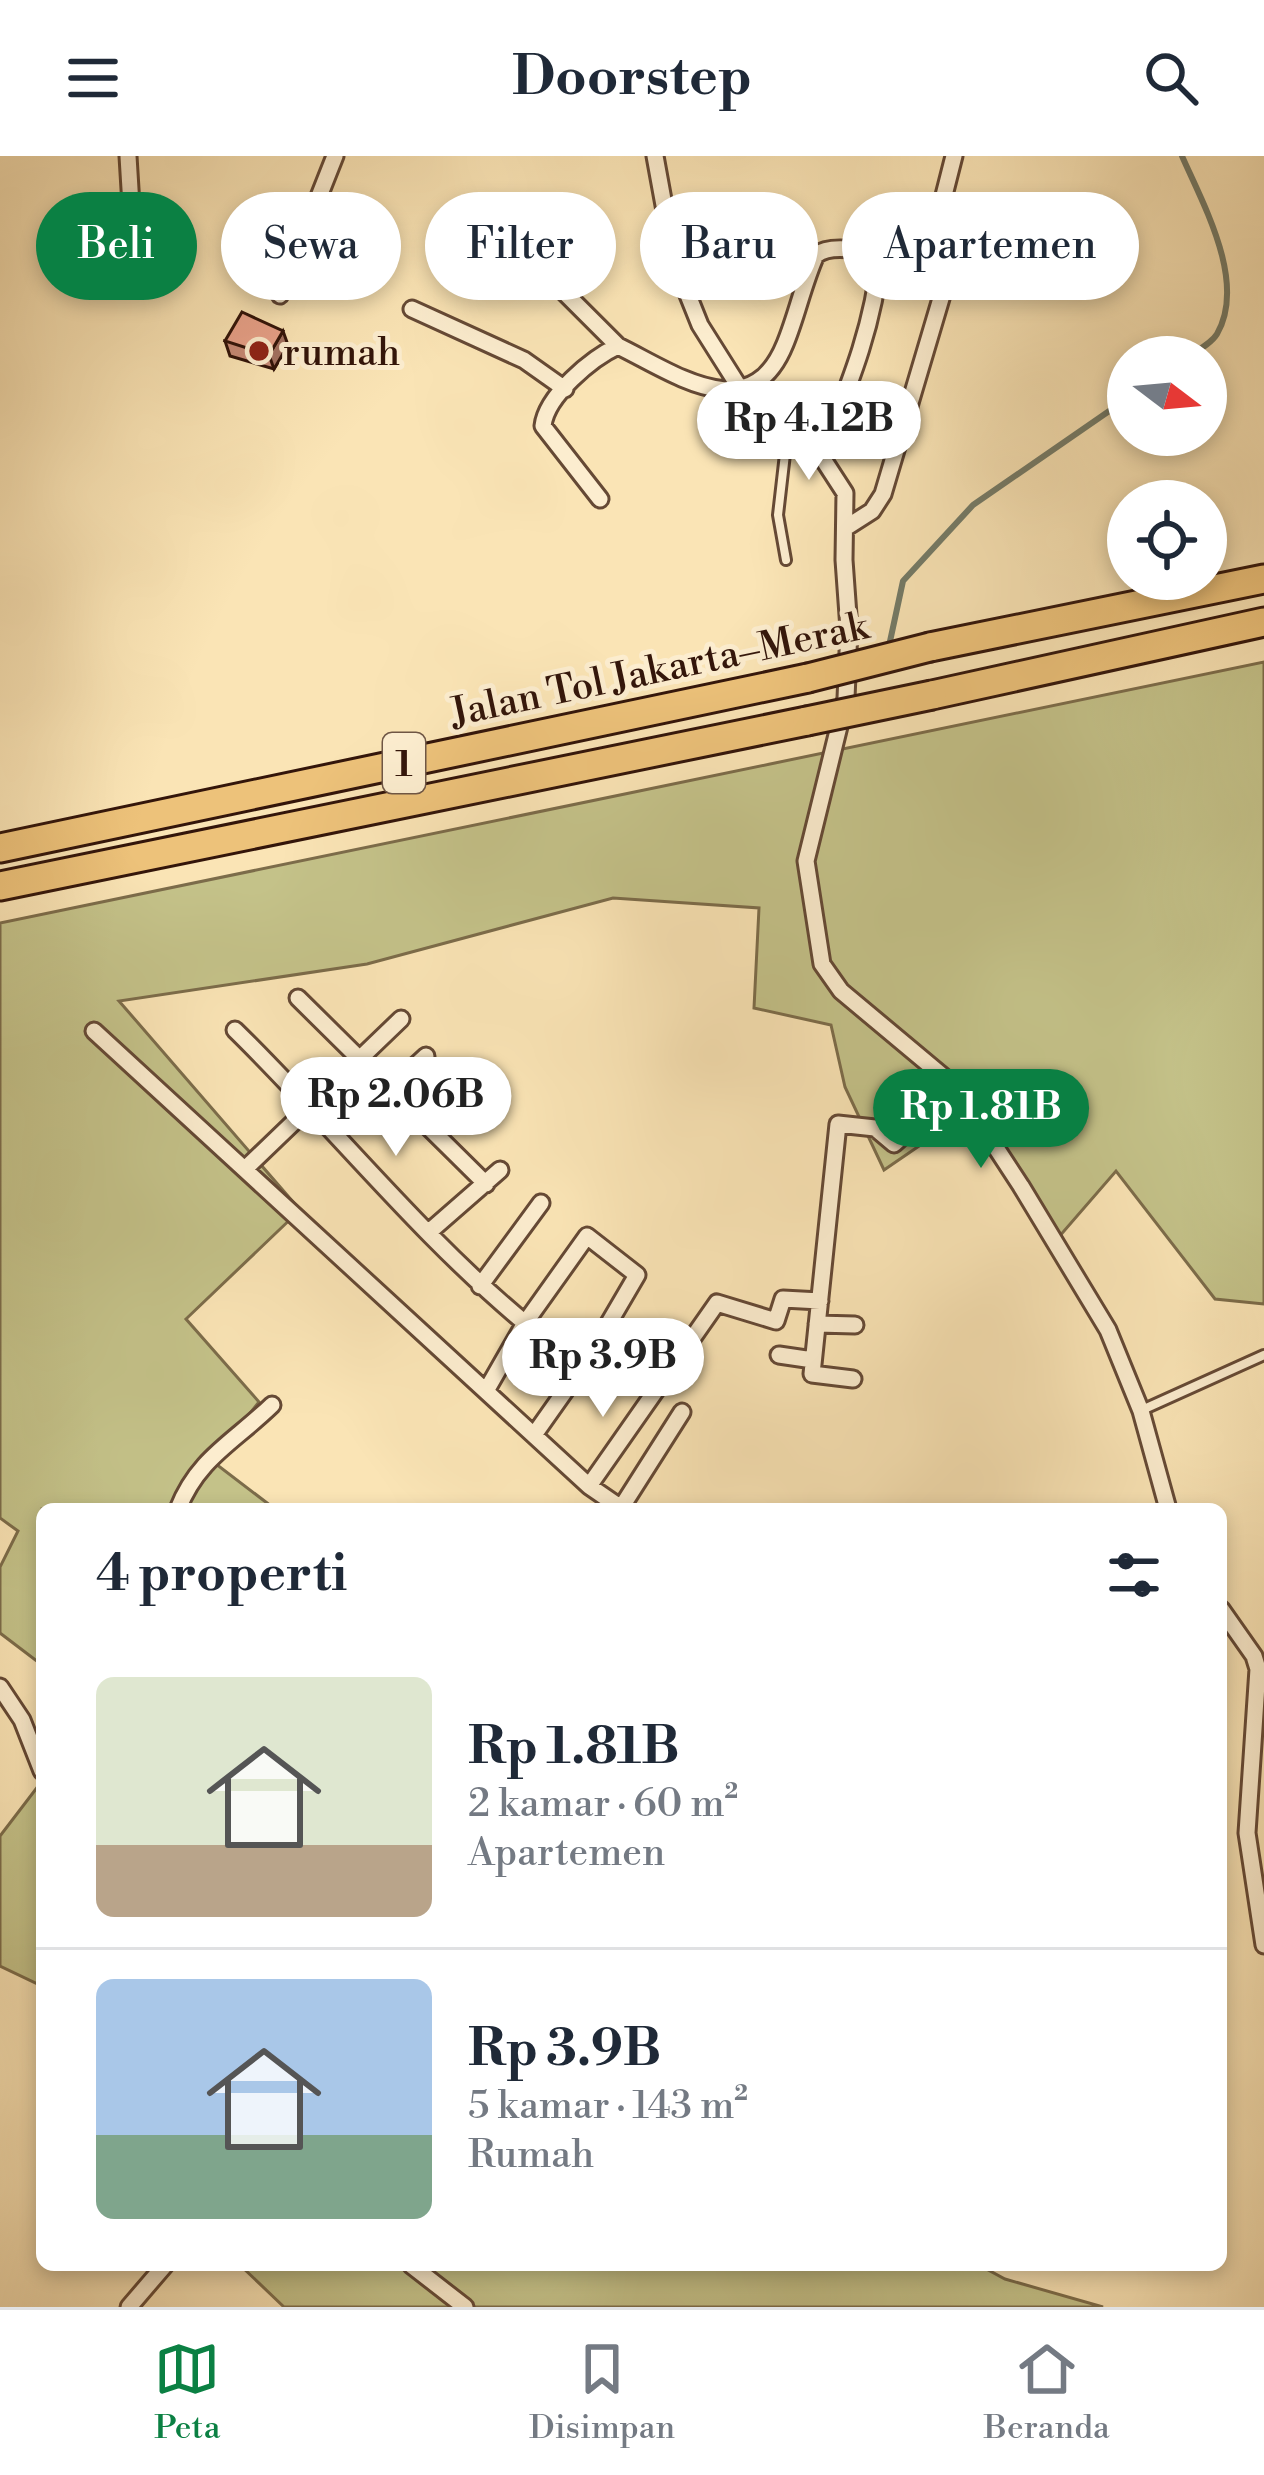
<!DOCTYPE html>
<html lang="id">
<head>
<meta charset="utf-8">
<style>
	:root { --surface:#fff; --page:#f6f6f7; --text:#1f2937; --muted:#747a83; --line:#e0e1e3; --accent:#0b8043 }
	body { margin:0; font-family:"Libre Bodoni",serif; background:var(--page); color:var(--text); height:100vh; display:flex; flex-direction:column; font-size:45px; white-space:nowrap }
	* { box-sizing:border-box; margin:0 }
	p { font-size:39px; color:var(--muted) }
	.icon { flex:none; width:66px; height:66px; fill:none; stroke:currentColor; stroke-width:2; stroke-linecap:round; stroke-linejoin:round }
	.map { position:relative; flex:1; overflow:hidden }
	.side { position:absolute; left:36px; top:1347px; width:1191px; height:768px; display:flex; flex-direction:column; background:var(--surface); border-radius:18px; box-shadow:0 6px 18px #0003 }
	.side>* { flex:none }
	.banner { position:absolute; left:36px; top:36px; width:1194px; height:108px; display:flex; gap:24px }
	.needle { width:78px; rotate:106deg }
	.tools { position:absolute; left:1107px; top:180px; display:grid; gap:24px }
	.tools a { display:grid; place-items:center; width:120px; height:120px; border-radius:50%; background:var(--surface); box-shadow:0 6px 18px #0003; font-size:60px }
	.price { position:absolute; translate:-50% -102px; padding:0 27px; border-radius:42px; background:#fff; color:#222; font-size:39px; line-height:78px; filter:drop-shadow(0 3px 6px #0008) }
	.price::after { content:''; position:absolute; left:50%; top:72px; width:36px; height:27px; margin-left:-18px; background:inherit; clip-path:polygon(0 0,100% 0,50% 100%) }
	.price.active { background:var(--accent); color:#fff }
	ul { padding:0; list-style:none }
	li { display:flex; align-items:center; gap:36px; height:300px; padding:0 60px }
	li+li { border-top:3px solid var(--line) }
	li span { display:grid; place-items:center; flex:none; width:336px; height:240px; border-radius:18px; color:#555 }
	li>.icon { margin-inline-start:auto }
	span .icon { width:144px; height:144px; fill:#fffc; stroke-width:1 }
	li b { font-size:51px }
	h2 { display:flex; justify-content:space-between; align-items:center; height:144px; padding:0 60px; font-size:51px }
	.pill { padding:0 42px; border-radius:54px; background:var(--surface); box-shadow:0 6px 18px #0003; font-size:42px; line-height:108px }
	.pill.active { background:var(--accent); color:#fff }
	header { display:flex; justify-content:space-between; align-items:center; height:156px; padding:0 60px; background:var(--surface); font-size:54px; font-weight:800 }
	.dock { display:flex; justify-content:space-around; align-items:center; height:168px; border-top:3px solid var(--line); background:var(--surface); font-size:33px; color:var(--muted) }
	.dock a { display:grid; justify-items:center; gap:6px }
	.dock .active { color:var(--accent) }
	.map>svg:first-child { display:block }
</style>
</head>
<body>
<header><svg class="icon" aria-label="menu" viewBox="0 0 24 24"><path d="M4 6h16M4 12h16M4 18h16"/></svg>Doorstep<svg class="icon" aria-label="search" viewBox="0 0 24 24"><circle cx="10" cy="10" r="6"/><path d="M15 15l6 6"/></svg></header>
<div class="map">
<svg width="1264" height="2151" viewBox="0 0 1264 2151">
	<rect width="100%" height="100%" fill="#fae4b5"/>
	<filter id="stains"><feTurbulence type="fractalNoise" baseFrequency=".00167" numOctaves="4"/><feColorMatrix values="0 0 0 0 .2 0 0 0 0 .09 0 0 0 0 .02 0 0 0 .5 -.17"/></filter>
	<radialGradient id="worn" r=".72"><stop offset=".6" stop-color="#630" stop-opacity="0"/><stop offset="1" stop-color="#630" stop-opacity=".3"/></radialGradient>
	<path fill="#c4c289" stroke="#7c6c4a" stroke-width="3" d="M1264 506V1148L1215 1143 1116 1015 1058 1082 979 949 884 1014 845 931 831 869 754 852 759 752 613 742 367 808 119 845 300 1054 186 1163 259 1246 212 1305 275 1353H42V1509L0 1477V1411L18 1375 0 1362V767Z
		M42 1625V1830L0 1810V1680Z
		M240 2109H979L1005 2123 1103 2151H284Z"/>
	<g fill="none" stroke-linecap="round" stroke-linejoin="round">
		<path stroke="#747b68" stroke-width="6" d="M1182 0C1203 48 1247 126 1217 178 1211 188 1196 195 1187 201
			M889 490 903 425 973 349 1128 242"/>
		<g stroke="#654935" stroke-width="14">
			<path id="lane" d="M786 404 778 359 788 272
				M1142 1254 1264 1199"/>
		</g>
		<g stroke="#654935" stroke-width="21">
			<path id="street" d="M128 0 132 66
				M655 0 674 104 700 169 741 234 821 300 845 337 844 404 849 473 846 542 806 705 822 808 841 835 957 932 1021 1030 1108 1174 1141 1255 1168 1353
				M493 88 540 112 618 190
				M925 114 954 0
				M280 139 335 0
				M412 153 524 204 565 233
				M821 300C847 234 874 171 880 100
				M600 343 543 270C546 240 592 202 618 190 674 217 750 274 785 188 797 159 803 128 816 99 840 80 914 109 941 120L945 129 883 338 872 355 847 371
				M298 842 486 1028
				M235 874C333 970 420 1080 525 1167
				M94 875 589 1330
				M390 933 426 900
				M245 1013 401 863
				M429 1076 500 1014
				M480 1130 541 1047
				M817 1168 855 1169
				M779 1199 813 1204
				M853 1223 812 1218 838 968 875 972 894 988 957 932
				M486 1235 525 1167 587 1080 637 1119 589 1201 534 1279
				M682 1256 621 1352 589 1330 717 1147 776 1165 783 1143 820 1145
				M178 1353C198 1302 234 1286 272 1249
				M1221 1453 1254 1500 1258 1513 1247 1677 1264 1789
				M0 1531 22 1564 42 1615
				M411 2109 465 2151
				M129 2151 165 2109"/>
		</g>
		<g stroke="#33150a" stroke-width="33">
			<path id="highway" d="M930 491 1264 423
				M932 539 1264 466
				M0 692 808 522
				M0 730 807 565"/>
		</g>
		<use href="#lane" stroke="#fcedcf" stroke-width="8"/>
		<use href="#street" stroke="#fcedcf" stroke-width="15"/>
		<use href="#highway" stroke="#edc27a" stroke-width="27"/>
		<g stroke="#33150a" stroke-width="33" stroke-linecap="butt">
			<path id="highway-bridge" d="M808 522 930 491
				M807 565 932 539"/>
		</g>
		<use href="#highway-bridge" stroke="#edc27a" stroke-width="27"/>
	</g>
	<path fill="#c78a76" stroke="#33150a" stroke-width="3" d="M225 185 288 189 274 213 230 200Z"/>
	<path fill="#a27160" stroke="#33150a" stroke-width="3" d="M283 175 288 189 274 213 269 199Z"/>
	<path fill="#e7a189" stroke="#33150a" stroke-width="3" d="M242 156 283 175 269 199 225 185Z"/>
	<circle fill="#8f2418" stroke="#fcedcf" stroke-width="4.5" cx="259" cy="195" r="12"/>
	<g text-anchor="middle" stroke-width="10" stroke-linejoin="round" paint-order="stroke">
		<rect fill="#fcedcf" stroke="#6f5645" stroke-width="3" x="383" y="577" width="42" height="60" rx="9"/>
		<g font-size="36" font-weight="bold" fill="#33150a">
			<text x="404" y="620">1</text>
		</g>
		<g font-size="39" fill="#33150a" stroke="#fcedcf" text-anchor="start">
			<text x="283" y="209">rumah</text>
		</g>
		<g font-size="39" fill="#33150a" stroke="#fcedcf">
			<text transform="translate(659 512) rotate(-12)" y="14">Jalan Tol Jakarta–Merak</text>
		</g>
	</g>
	<rect width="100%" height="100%" filter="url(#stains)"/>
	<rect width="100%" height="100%" fill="url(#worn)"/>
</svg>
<div class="tools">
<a><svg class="needle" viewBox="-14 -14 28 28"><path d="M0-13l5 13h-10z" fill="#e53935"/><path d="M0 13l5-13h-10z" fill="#747a83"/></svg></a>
<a><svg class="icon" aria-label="locate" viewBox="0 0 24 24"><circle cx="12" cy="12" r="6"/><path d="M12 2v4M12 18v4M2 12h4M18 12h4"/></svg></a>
</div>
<b class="price" style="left:809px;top:327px">Rp 4.12B</b>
<b class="price" style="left:396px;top:1003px">Rp 2.06B</b>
<b class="price active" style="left:981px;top:1015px">Rp 1.81B</b>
<b class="price" style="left:603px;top:1264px">Rp 3.9B</b>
<div class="banner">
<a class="pill active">Beli</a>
<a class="pill">Sewa</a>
<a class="pill">Filter</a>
<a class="pill">Baru</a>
<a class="pill">Apartemen</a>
</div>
<section class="side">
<h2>4 properti<svg class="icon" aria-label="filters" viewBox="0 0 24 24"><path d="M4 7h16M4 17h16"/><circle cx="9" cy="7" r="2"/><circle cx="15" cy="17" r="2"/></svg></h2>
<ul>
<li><span style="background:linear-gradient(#dfe7d0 70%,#b9a48a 0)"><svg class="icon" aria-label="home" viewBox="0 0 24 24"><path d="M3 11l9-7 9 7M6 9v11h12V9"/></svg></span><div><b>Rp 1.81B</b><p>2 kamar · 60 m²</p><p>Apartemen</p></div></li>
<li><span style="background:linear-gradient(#a9c7e8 65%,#7fa58c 0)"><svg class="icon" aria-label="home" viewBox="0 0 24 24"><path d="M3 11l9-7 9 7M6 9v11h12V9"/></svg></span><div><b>Rp 3.9B</b><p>5 kamar · 143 m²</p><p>Rumah</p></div></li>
</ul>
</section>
</div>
<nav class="dock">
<a class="active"><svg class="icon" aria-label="map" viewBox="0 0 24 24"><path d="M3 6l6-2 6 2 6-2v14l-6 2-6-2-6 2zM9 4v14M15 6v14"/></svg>Peta</a>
<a><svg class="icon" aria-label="saved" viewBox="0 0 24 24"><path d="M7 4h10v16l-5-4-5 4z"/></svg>Disimpan</a>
<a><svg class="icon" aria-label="home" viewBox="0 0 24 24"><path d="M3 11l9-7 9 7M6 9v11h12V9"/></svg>Beranda</a>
</nav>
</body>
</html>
